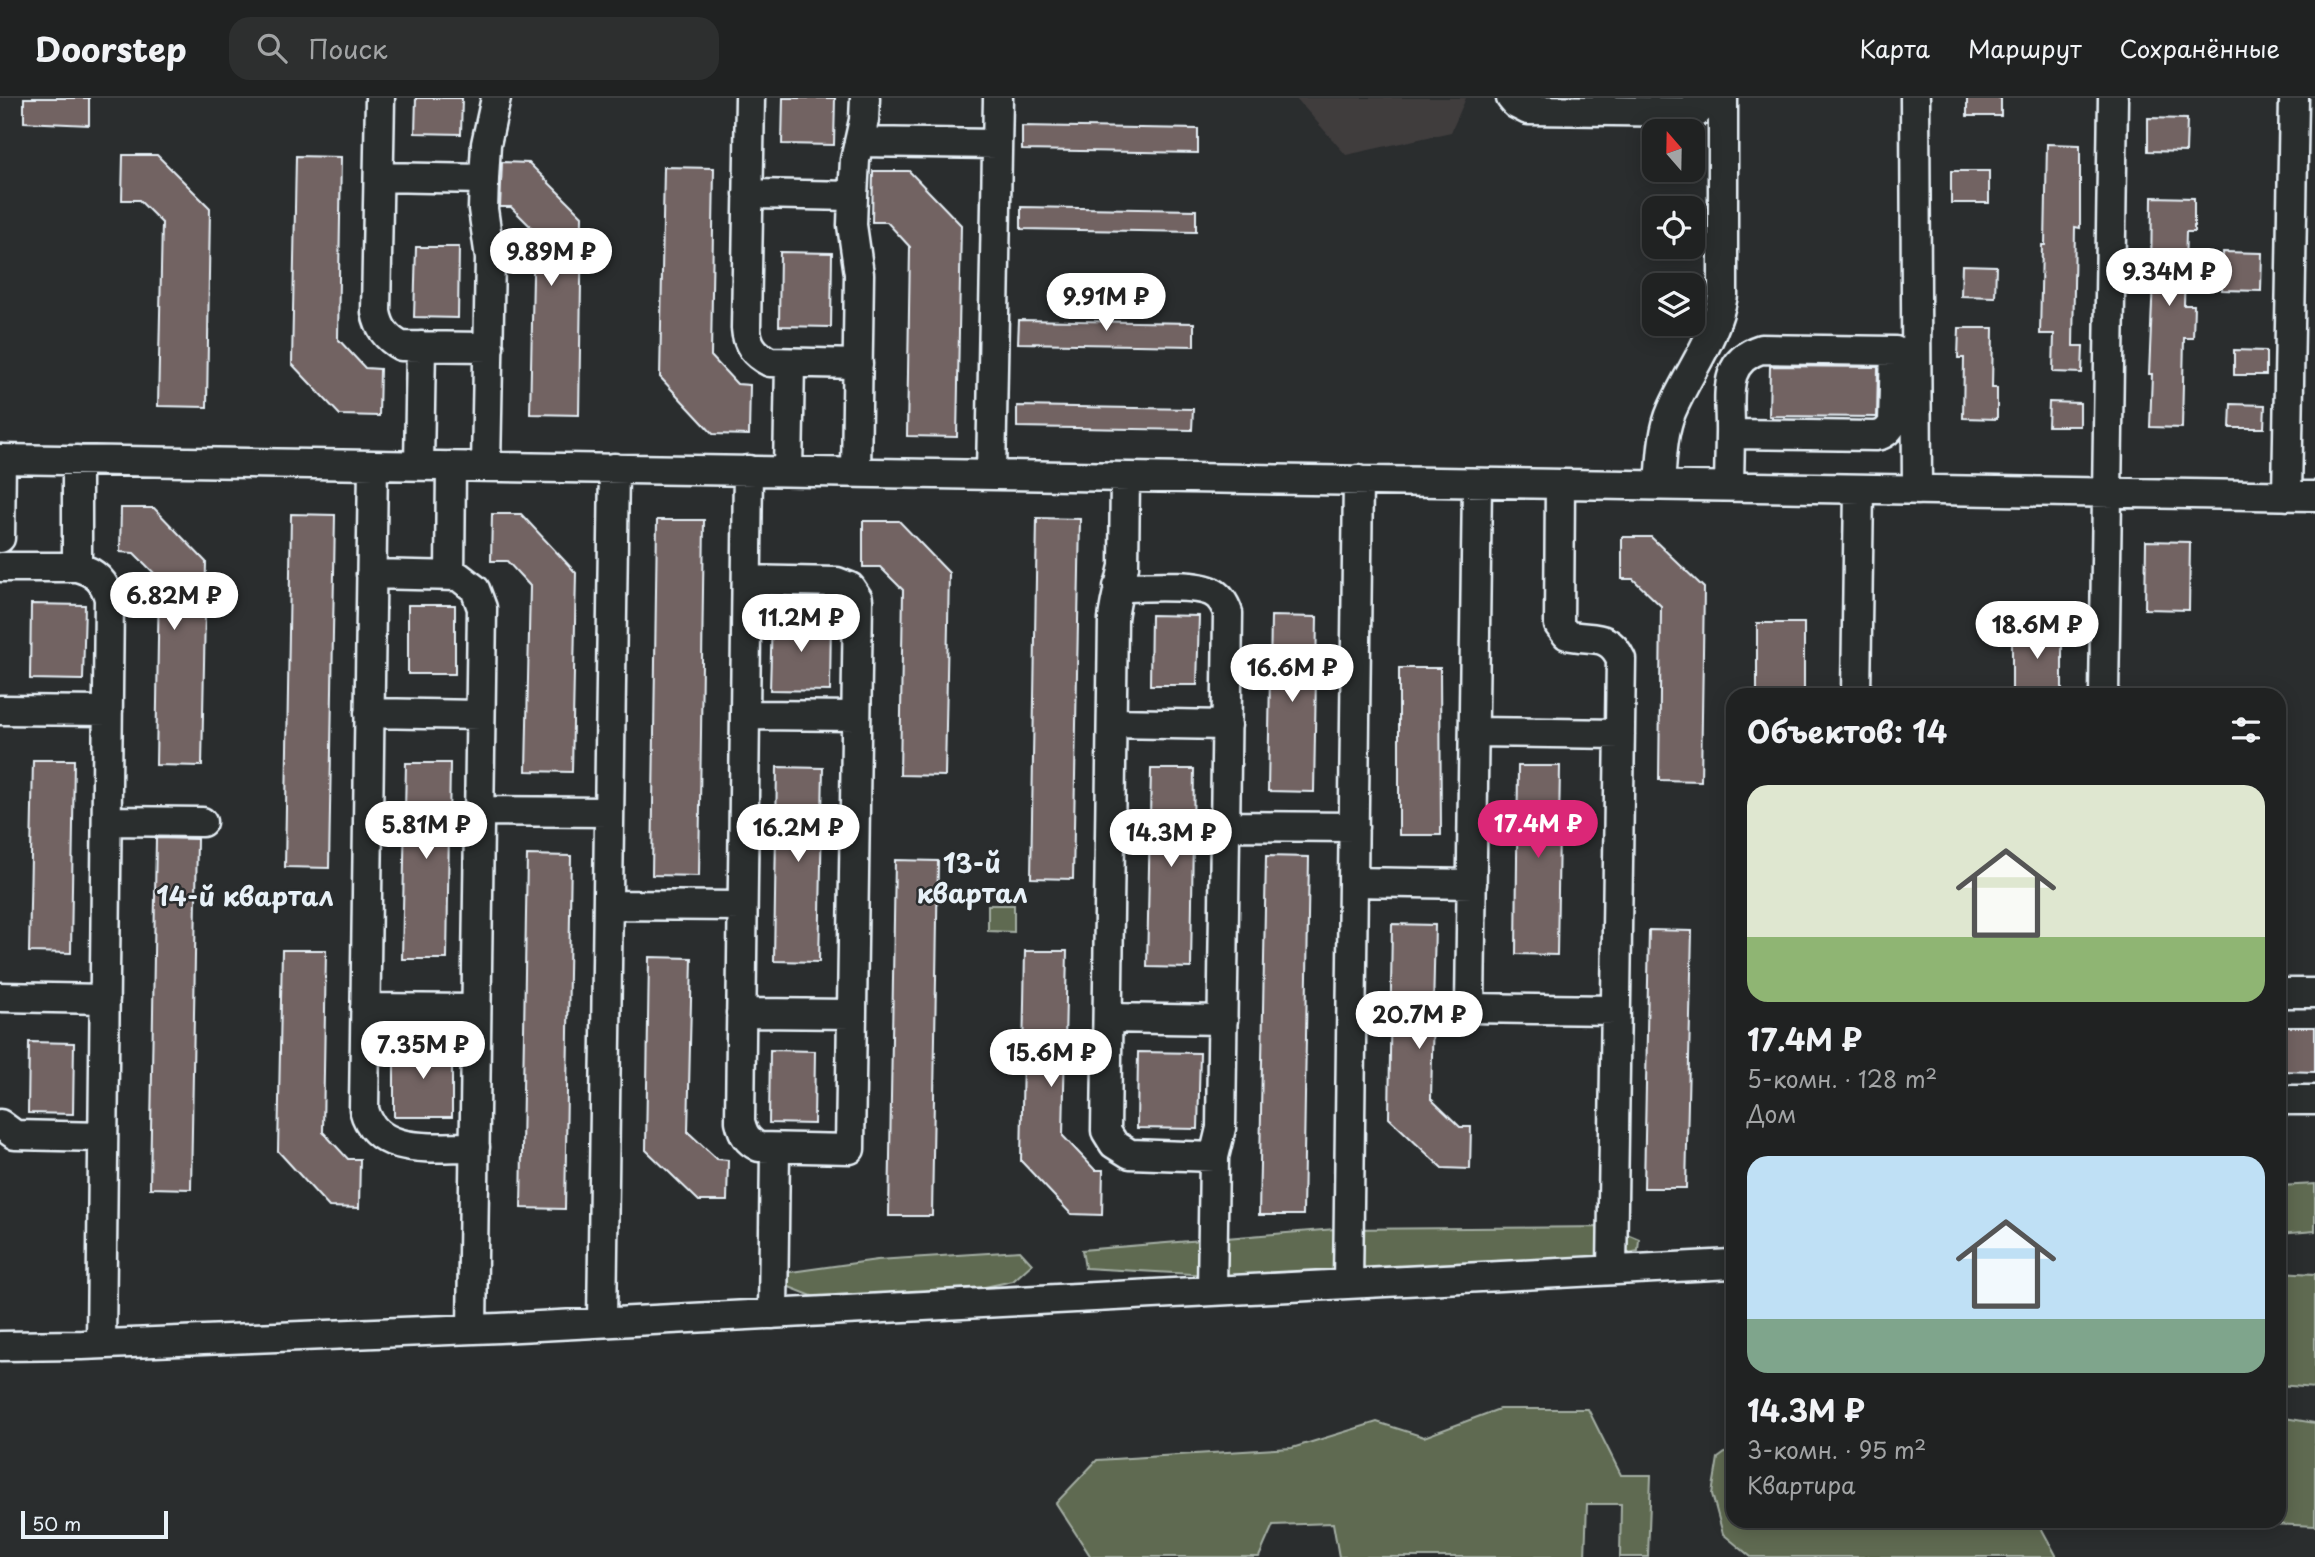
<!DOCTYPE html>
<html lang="ru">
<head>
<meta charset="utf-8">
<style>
	:root { --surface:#202222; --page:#2d2f2f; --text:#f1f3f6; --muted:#a2a4a5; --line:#3d3f40; --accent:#db2777 }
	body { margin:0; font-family:"Playpen Sans",sans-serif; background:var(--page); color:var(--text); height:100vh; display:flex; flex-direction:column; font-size:26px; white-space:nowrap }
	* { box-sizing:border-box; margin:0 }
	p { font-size:23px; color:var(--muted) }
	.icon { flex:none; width:38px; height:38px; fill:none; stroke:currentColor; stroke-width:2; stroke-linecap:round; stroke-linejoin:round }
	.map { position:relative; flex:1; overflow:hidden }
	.drawer { position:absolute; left:1726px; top:590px; width:560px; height:840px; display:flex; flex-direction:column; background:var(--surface); border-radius:21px; box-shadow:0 4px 18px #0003,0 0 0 2px var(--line) }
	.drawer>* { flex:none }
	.needle { width:46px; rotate:340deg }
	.fabs { position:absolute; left:1642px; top:21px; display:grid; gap:14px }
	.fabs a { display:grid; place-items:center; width:63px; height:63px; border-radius:14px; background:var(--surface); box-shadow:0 4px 18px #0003,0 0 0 2px var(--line); font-size:35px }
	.scale { position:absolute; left:21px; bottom:18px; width:147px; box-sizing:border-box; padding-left:7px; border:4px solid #e8f1f8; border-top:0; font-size:19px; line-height:24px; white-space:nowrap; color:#e8f1f8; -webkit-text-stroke:5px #2a2d2e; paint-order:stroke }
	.price { position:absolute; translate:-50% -60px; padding:0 16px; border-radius:24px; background:#fff; color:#222; font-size:23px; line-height:46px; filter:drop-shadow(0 2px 4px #0008) }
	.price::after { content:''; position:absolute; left:50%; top:42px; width:21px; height:16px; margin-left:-10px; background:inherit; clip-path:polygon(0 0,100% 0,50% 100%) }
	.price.current { background:var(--accent); color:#fff }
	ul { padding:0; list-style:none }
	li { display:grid; align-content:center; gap:14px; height:371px; padding:0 21px }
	li span { display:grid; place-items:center; height:217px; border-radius:21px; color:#555 }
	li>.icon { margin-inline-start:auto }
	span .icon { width:126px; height:126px; fill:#fffc; stroke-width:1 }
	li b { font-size:30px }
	h2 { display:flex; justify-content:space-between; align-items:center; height:84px; padding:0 21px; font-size:30px }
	header { display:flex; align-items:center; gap:42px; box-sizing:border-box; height:98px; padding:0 35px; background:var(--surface); border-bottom:2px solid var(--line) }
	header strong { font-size:33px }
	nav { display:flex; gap:38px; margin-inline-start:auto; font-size:24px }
	.search { width:490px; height:63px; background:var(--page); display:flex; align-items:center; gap:18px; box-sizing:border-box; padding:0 24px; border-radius:21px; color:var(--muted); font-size:26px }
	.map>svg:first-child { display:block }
</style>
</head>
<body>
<header>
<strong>Doorstep</strong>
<div class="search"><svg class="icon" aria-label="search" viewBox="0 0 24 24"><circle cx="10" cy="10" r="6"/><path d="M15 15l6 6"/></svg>Поиск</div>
<nav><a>Карта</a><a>Маршрут</a><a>Сохранённые</a></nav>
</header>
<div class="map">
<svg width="2315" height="1459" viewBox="0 0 2315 1459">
	<rect width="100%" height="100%" fill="#2a2d2e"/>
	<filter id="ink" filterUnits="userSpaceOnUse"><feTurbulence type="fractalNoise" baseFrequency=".0143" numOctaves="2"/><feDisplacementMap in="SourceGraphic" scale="14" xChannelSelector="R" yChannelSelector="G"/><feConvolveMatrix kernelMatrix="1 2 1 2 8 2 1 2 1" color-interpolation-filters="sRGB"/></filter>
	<g filter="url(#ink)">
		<path fill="#403d3e" d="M1296 0H1466L1451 34 1346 57Z"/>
		<path fill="#5f6a51" stroke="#a4aea4" stroke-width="2" d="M988 807H1014V834L988 833Z
			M2315 1086V1133L2279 1136V1088Z
			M1610 1129 1639 1141 1638 1153 1571 1167 1245 1179 1085 1170 1082 1152 1335 1131Z
			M1020 1153 1032 1166 1013 1183 933 1200 827 1204 779 1185 784 1175 877 1162Z
			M2278 1174 2315 1176V1290L2279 1287Z
			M1499 1311H1588L1621 1377H1651L1648 1459H1620L1621 1406H1587L1585 1459H1339L1333 1425 1273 1427 1259 1459H1091L1056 1405 1097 1362 1292 1350 1377 1324 1424 1339Z
			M2279 1319 2315 1325V1428L2203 1423H2278Z
			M1732 1350V1423H2043L2039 1426 2057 1459H1751L1723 1436 1712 1396 1718 1360Z"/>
		<path fill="#726362" stroke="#e8f1f8" stroke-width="2" d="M24 0H89V27L24 24Z
			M416 0H462L461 36 415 35Z
			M783 0H835L834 47 782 46Z
			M1967 0H2001V18H1967Z
			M2148 20 2187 21 2186 54 2148 53Z
			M1022 28 1198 31V55L1022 52Z
			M2047 46 2080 47V130L2075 129 2073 248H2083L2082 275 2053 274 2054 236H2040L2042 147H2045Z
			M123 57H157L210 110 207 309 158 308 162 125 139 102H122Z
			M296 58 341 59 338 241 365 270 380 271 379 318 340 317 292 266Z
			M502 64 529 65 582 118 579 317 530 316 534 132 511 109H500Z
			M664 69 714 70 711 258 737 286 750 287 749 337 713 336 660 279Z
			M873 73H909L961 127 957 339 907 338 910 149 887 124H872Z
			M1951 73H1989V105H1951Z
			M2152 99 2194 100V134H2186L2184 207H2194L2193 240H2184L2182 330 2150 329 2152 276H2149L2153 181H2151Z
			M1021 109 1196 112V134L1021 131Z
			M416 149H459L458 220 414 219Z
			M780 154 832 155 831 229 779 228Z
			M2223 154 2262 155 2261 193 2222 192Z
			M1962 167 1996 168 1995 199 1961 198Z
			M1019 222 1194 225V248L1018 245Z
			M1959 230H1993L1992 290H1997V321L1963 320 1964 260H1958Z
			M2234 252 2266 253V277H2234Z
			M1770 268 1878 269 1877 319 1769 318Z
			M2049 304 2080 305V328H2048Z
			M2231 306 2265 307 2264 330H2230Z
			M1017 308 1193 311 1192 332 1017 329Z
			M121 410H154L206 464 202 668 156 667 159 480 134 455 120 454Z
			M291 416 335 417 329 770 285 769Z
			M492 416H521L576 475 572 674 526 673 530 488 507 463H491Z
			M1037 420 1080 421 1073 781 1031 780Z
			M657 422H704L699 778 652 777Z
			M863 423H899L949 475 945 678 900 677 903 492 880 469H863Z
			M1622 439H1651L1704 490 1701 683 1659 682 1661 508 1633 481H1622Z
			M2146 443 2190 444 2189 512 2145 511Z
			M31 506 85 507 83 582 30 581Z
			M408 507H455V576H408Z
			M1151 517 1199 518 1197 587H1150Z
			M772 518 831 519 830 593 770 592Z
			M1271 518 1317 519 1314 694 1268 693Z
			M1757 525H1804V595H1757Z
			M2012 529H2062V597H2012Z
			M1399 570H1440L1441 737H1399Z
			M33 662H74L71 855 29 854Z
			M406 665H450L447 861H402Z
			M1518 668H1560L1557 857 1516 856Z
			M777 669 823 670 819 864 774 863Z
			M1151 671H1194L1191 870 1147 869Z
			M156 740 197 741 191 1091 150 1090Z
			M527 757 571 758 565 1111 521 1110Z
			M1266 758 1309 759 1303 1117H1259Z
			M895 762 938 763 932 1118H889Z
			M1392 826 1435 827 1431 1001 1460 1029H1471L1470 1071 1442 1070 1389 1020Z
			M1649 832 1692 833 1686 1090H1644Z
			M282 852H326L323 1034 348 1061H360L359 1110 329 1109 278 1053Z
			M1025 853H1067L1063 1038 1095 1072H1103L1102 1117 1071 1116 1021 1063Z
			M649 859 692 860 688 1034 717 1061 728 1062 727 1103H699L646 1052Z
			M2278 929H2315V974L2278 973Z
			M29 944 74 945 73 1016 28 1015Z
			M394 947H452V1019H394Z
			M770 952 815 953 814 1026 769 1025Z
			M1138 954 1200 955 1198 1031 1137 1030Z"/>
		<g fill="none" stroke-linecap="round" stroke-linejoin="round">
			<g stroke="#e8f1f8" stroke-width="33">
				<path id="minor" d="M380 0 376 214C379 230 386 240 401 248L489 249
					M750 0 746 230C747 247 755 257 770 264L858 266
					M1511 0 1516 6 1528 12 1697 14V0
					M1915 0 1917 392
					M859 44 997 46
					M379 79 484 81
					M748 96 853 98
					M0 361 2315 398
					M373 367 364 1011C376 1059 436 1048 475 1049
					M419 367 421 248
					M486 368 490 160 483 111 484 81 486 46 496 0
					M788 373 790 265
					M856 374 859 176 852 127 853 98 855 62 864 22 865 0
					M991 377 998 0
					M1477 385 1470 910 1616 912
					M1560 386 1559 527 1567 537C1591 543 1609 534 1621 561L1612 1172
					M1660 387C1662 363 1662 334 1672 312 1689 273 1716 240 1723 197V0
					M1729 388 1730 336 1875 338C1884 337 1888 333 1893 325L1895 253 1761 251C1720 264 1731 301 1730 336
					M2287 398 2294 0
					M0 440 1 361
					M0 469H77C95 474 105 483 109 501L101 1246
					M77 469V362
					M371 476 458 478 475 491 482 510 472 1231
					M450 476 451 368
					M747 482 837 484 850 489 858 501 850 1051 759 1049C747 1043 743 1036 740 1023L748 372
					M1118 489C1139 489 1195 485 1212 494 1220 498 1225 506 1228 515L1221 1030 1214 1059 1130 1056 1114 1046 1106 1033 1113 521C1115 503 1120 486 1124 468L1125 379
					M1856 597 1859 391
					M2104 597 2113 0
					M0 612 108 613
					M369 615 480 617
					M745 617 856 618
					M1112 625 1227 627
					M1474 634 1620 636
					M479 713 609 714
					M107 723 202 724
					M1225 728 1354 729
					M1353 784 1472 786
					M608 807 742 808
					M2278 895H2315
					M0 899 105 901
					M365 910 476 911
					M741 915 852 916
					M1108 920 1223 922
					M2278 1002H2315
					M0 1026 15 1037 103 1039
					M1348 1186 1358 382
					M1212 1193 1214 1059
					M773 1216 775 1051
					M602 1224 614 370
					M0 1248 82 1247 499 1230 1732 1166"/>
			</g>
			<use href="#minor" stroke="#2a2d2e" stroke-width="28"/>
		</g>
	</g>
	<g text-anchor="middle" stroke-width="5" stroke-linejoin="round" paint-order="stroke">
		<g font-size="26" font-weight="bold" fill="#e8f1f8" stroke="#2a2d2e">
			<text x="972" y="775">13-й<tspan x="972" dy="30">квартал</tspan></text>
			<text x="245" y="808">14-й квартал</text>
		</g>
	</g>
</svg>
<div class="fabs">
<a><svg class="needle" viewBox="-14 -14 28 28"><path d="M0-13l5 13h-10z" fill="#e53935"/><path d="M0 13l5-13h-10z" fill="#a2a4a5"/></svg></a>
<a><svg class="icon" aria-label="locate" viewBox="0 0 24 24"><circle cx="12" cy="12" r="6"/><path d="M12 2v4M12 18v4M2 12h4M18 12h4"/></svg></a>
<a><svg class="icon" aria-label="layers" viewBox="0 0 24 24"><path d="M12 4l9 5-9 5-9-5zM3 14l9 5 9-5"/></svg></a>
</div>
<div class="scale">50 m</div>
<b class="price" style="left:551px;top:190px">9.89M ₽</b>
<b class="price" style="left:2169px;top:210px">9.34M ₽</b>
<b class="price" style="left:1106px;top:235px">9.91M ₽</b>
<b class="price" style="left:174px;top:534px">6.82M ₽</b>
<b class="price" style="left:801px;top:556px">11.2M ₽</b>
<b class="price" style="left:2037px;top:563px">18.6M ₽</b>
<b class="price" style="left:1292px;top:606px">16.6M ₽</b>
<b class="price current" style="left:1538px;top:762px">17.4M ₽</b>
<b class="price" style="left:426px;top:763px">5.81M ₽</b>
<b class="price" style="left:798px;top:766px">16.2M ₽</b>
<b class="price" style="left:1171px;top:771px">14.3M ₽</b>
<b class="price" style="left:1419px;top:953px">20.7M ₽</b>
<b class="price" style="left:423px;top:983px">7.35M ₽</b>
<b class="price" style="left:1051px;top:991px">15.6M ₽</b>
<section class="drawer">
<h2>Объектов: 14<svg class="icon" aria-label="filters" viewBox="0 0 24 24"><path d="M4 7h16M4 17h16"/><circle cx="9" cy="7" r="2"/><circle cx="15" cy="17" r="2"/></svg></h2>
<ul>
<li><span style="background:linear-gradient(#dfe7d0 70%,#8fb573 0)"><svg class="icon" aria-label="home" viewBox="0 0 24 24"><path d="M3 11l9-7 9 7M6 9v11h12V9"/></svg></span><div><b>17.4M ₽</b><p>5-комн. · 128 m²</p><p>Дом</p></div></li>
<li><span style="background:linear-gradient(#bfe0f5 75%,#7fa58c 0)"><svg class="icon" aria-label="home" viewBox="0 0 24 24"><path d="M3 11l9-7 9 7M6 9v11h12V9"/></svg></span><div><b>14.3M ₽</b><p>3-комн. · 95 m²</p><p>Квартира</p></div></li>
</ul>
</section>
</div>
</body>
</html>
